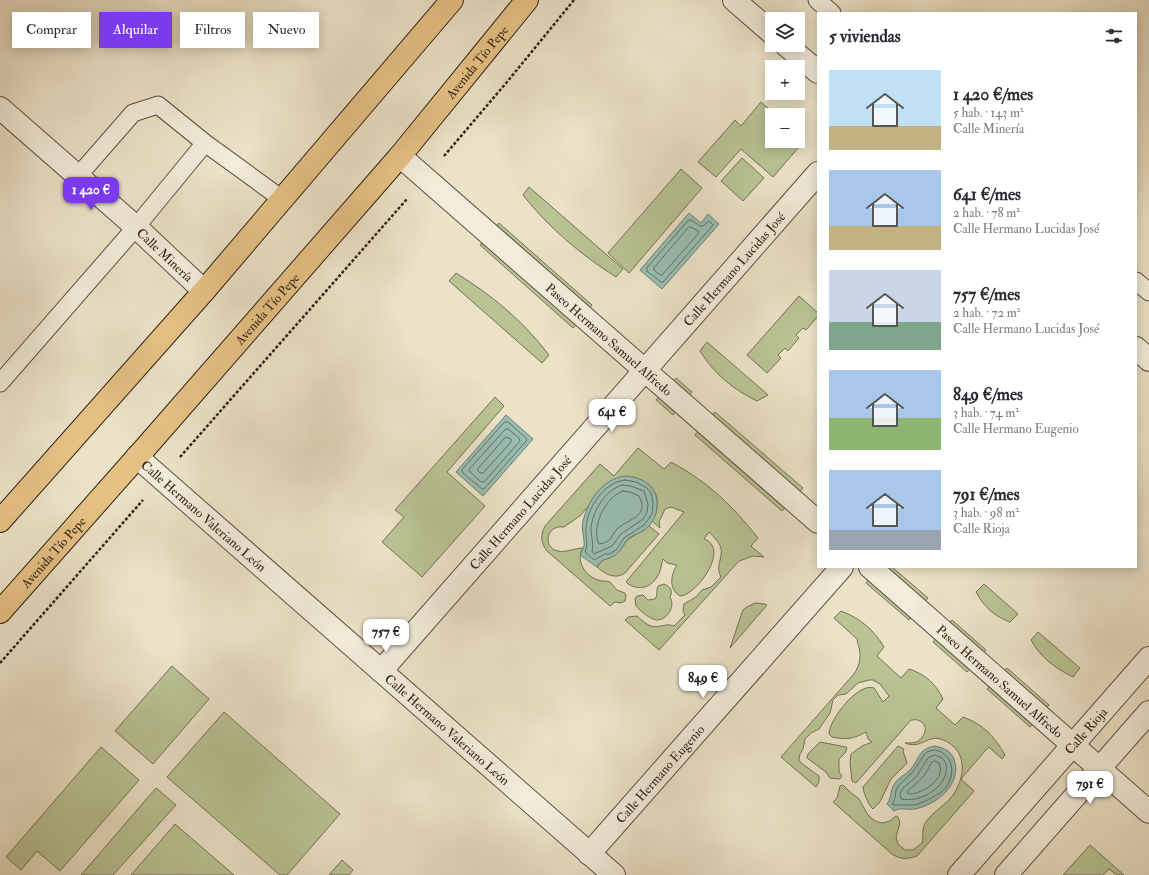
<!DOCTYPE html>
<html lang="es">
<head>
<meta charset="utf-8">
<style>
	:root { --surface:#fff; --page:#f2f2f3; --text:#2b2b33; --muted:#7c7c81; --accent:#7c3aed }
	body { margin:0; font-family:"IM FELL Double Pica",serif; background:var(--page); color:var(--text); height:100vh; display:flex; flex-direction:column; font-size:15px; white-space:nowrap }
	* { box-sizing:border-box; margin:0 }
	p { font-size:13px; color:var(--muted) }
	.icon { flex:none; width:22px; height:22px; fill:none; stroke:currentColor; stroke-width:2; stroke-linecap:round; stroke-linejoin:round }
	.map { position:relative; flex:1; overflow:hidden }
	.side { position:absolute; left:817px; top:12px; width:320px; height:556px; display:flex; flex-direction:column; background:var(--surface); border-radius:0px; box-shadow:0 2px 10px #0003 }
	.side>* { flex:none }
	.hud { position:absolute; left:12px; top:12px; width:380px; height:36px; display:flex; gap:8px }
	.tools { position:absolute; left:765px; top:12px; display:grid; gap:8px }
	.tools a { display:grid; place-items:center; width:40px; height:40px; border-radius:0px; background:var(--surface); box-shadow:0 2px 10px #0003; font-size:20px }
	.price { position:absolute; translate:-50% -34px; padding:0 9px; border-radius:8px; background:#fff; color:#222; font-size:13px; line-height:26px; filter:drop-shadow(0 1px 2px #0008) }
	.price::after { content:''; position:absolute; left:50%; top:24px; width:12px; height:9px; margin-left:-6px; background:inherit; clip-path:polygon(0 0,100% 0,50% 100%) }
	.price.selected { background:var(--accent); color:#fff }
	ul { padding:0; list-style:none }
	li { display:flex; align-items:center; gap:12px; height:100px; padding:0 12px }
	li span { display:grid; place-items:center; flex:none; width:112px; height:80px; border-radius:0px; color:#555 }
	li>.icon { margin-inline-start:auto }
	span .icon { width:48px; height:48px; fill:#fffc; stroke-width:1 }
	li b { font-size:17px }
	h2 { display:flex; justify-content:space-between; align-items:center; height:48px; padding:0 12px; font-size:17px }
	.pill { padding:0 14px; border-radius:0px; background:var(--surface); box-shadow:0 2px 10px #0003; font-size:14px; line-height:36px }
	.pill.selected { background:var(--accent); color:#fff }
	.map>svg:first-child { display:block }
</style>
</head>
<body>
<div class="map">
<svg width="1149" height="875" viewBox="0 0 1149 875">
	<rect width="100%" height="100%" fill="#ebe2c7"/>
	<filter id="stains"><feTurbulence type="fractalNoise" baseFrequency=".005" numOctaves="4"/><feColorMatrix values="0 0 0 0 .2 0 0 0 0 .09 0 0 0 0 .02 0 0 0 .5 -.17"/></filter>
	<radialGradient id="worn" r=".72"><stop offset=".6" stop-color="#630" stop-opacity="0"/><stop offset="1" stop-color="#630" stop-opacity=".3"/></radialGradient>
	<path fill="#b9c394" stroke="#747256" d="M761 102 776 115H772V141H798V134L805 140 773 177 741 149 716 177 698 162 735 120 741 126Z
		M742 158 764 178 743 201 721 181Z
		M681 169 702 188 629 273 608 253Z
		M529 187 623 269 616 277C580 254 549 228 523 195Z
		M499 223 592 305 573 328 480 245Z
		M456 273C493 296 522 320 549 355L542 363 449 281Z
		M799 296 818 313V316L806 330 803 328 796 335 799 338 788 351 785 348 778 355 781 358 767 373 747 355Z
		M707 342 767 394 768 395 757 401C734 390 714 374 700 351Z
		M676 378 692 392 673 415 656 400Z
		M495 397 504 406 447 472 485 506 422 577 382 542 404 517 395 510Z
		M715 412 803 488 782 511 695 435Z
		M638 448 664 469 671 462C708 482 732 505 758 538L751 546 764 557 753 556 739 561 659 650 625 620 628 617 637 616C644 622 650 629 661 626 666 625 669 624 674 626L685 615 683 611 684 604 696 597 702 590 711 587 721 577C715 567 723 558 721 548 719 542 713 536 709 532L704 539C731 548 696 596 680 596 668 589 671 574 677 565L667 563 663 559C661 565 661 572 657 577 650 589 636 591 626 582L684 512 671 507 665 509 659 522 660 528 652 521C664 499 655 483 632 477L593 498 590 504 581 515 564 527C546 524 542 548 558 551 565 553 575 548 583 548 575 560 585 576 598 580 602 582 606 580 610 582L617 590 625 593 626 596 625 601 621 603 615 602 610 606 547 551C541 543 540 536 545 526L600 464 614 476Z
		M649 526 659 534 625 573C615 580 605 574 597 567L603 560 610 558 620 551 627 540Z
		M879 567H892L928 598 909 620 866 583Z
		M664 584C671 587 673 591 670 597 676 606 667 620 657 620 651 620 639 610 636 606L635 599 637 596 643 595 648 600 655 599C658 595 656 590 658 586Z
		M984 584 1018 614 1010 622C994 616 984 607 976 592Z
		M755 603 764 604 767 605 730 648 743 610 747 607Z
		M841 611C860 618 874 630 884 647L877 656 901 678 909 669C925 674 936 684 943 699L936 708 955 725 963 717C983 724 995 737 1005 755L1002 759 989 747 985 751 961 779 974 791 917 856C907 859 901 860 892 854L833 802 837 798 840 786 843 785 849 791 859 799 868 815 875 821 882 823 890 821 896 816 898 817 900 823 896 837 898 844 905 850H913L922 843C924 836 921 829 926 822 932 813 942 807 950 799 966 780 969 750 943 740 928 733 922 750 905 743 909 743 913 743 916 742 924 739 930 726 920 721 917 719 914 720 911 720L856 783 852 781 850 763 851 754 862 746 872 742 868 739 866 732C853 739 847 740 832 737L829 734C829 720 858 682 874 688L883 702 889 696 880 684 873 680H869L858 683 846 694 838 695 833 700 830 713 819 729 811 733 805 739 803 749 800 754 799 760 801 763 819 776V782L816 787 781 757 853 675C861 665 862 653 857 641L858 640 834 618Z
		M952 620 986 650 967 672 933 642Z
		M1038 632 1080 668 1073 677C1055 668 1041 658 1031 640Z
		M172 666 209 699 153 764 115 731Z
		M1007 668 1049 705 1030 727 987 689Z
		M224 712 340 814 287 875H280L167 777Z
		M820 742 846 747 847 748 845 753 839 759V772L842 776 840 779 830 778 826 772 807 758 808 754Z
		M898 746 904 749 903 751 907 763 891 779 880 802 873 809C869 806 863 792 863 787Z
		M101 747 139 780 60 871 37 851 21 870 6 857Z
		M156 788 176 805 113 875H81Z
		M175 824 234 875H131Z
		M1090 845 1124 875H1117L1109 869 1103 875H1063Z
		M342 860 353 870 349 875H329Z"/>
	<path fill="#98beb3" stroke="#6e7f75" d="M689 213 701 223 708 214 719 224 662 289 640 270Z
		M506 415 533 439 483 496 456 472Z
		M625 476C637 477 650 481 655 493 660 506 656 523 643 531 638 534 632 535 627 540 622 546 621 552 614 556 606 561 602 557 597 567L580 555C581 552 583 549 584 546 585 540 581 530 583 521 588 501 602 479 625 476Z
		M935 746C944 748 951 751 954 759 963 784 936 805 915 809 907 810 900 807 894 811L887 804C892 797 890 790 895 783 898 778 904 776 909 771 920 760 917 749 935 746Z"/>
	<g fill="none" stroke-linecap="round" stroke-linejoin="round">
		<path stroke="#647065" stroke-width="1" d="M689 220H691L700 226H703L709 221 713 225 663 282H661L647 271V268Z
			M689 227H691L698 231V234L662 275H660L654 270V268Z
			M505 422H508L526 438 527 440 484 489H482L463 473 462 470Z
			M506 429H508L519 438 520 441 484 482H481L470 472 469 470Z
			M506 437 511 439V442L483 473H480L478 471V469Z
			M625 480 636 482 647 488 651 493 653 503 652 514 644 525 624 538 617 549 610 554H605L594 560 585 552C589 543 585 538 586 528 587 508 604 482 625 480Z
			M622 485 631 486 644 491 648 504 647 512 643 519 621 534 612 546 594 554 592 551C594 544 591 537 591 529 592 512 605 490 622 485Z
			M623 491 630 492 639 496C650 516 629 519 618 528 610 536 613 542 599 544 591 527 605 497 623 491Z
			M935 750C957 754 956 782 940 793 931 798 919 806 909 805 903 805 898 805 893 805V803L895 798 896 790 899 785 912 773 924 755 927 752Z
			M935 755 942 758C946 762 947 766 946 772 943 790 918 803 901 799L900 794 903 788 916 777 928 758Z
			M935 761 939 763C947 779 921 795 908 794V791C919 780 924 779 931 763Z"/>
		<g stroke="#5f5143" stroke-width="19">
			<path id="lane" d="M817 0 832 13
				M78 176 133 113 158 105 205 143 282 199
				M1136 281 1149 292
				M0 383 136 227 205 143"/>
		</g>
		<g stroke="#5f5143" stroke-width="24">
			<g id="street">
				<path d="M734 0 772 33"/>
				<path d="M786 45 818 72"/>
				<path id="s1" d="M0 108 136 227 204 291"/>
				<path id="s2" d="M400 156 818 522"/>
				<path d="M1136 348 1149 360"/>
				<path id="s3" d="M137 457 614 875"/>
				<path id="s4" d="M870 567 1149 812"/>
				<path id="s5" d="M381 671 818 173"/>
				<path id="s6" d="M589 854 842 567"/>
				<path id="s7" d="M959 875 1149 658"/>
				<path d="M1006 875 1149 712"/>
			</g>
		</g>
		<g stroke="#302117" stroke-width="24">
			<g id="primary">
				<path d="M0 521 204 291 452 0"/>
				<path id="s8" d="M0 612 146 447 400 156 527 0"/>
			</g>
		</g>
		<path stroke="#302117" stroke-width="2.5" stroke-dasharray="3 2" stroke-linecap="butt" d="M444 156 507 82 574 0
			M180 457 407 199
			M0 663 143 500"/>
		<use href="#lane" stroke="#f2ecdb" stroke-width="17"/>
		<use href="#street" stroke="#f2ecdb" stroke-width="22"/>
		<use href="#primary" stroke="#e6c184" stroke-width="22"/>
	</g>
	<g text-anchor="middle" stroke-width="3" stroke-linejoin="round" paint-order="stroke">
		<g font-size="13" fill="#302117" stroke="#f2ecdb">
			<text dy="5" stroke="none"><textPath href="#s8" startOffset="728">Avenida Tío Pepe</textPath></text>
			<text dy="5" stroke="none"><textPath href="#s1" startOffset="221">Calle Minería</textPath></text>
			<text dy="5" stroke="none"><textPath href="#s5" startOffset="535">Calle Hermano Lucidas José</textPath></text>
			<text dy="5" stroke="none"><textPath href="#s8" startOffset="404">Avenida Tío Pepe</textPath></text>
			<text dy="5" stroke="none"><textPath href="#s2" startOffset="278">Paseo Hermano Samuel Alfredo</textPath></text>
			<text dy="5" stroke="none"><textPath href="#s5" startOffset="211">Calle Hermano Lucidas José</textPath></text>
			<text dy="5" stroke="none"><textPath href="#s3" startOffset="89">Calle Hermano Valeriano León</textPath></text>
			<text dy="5" stroke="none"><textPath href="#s8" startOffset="80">Avenida Tío Pepe</textPath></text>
			<text dy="5" stroke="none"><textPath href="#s4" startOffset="173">Paseo Hermano Samuel Alfredo</textPath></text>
			<text dy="5" stroke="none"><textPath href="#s3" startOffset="413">Calle Hermano Valeriano León</textPath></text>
			<text dy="5" stroke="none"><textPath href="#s7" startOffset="192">Calle Rioja</textPath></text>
			<text dy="5" stroke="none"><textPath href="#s6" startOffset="107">Calle Hermano Eugenio</textPath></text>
		</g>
	</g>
	<rect width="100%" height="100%" filter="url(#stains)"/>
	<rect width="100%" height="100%" fill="url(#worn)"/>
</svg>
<div class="tools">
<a><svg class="icon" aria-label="layers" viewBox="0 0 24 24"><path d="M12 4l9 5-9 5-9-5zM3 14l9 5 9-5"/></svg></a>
<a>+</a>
<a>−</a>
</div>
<b class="price selected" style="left:91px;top:211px">1 420 €</b>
<b class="price" style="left:612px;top:433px">641 €</b>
<b class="price" style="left:386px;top:653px">757 €</b>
<b class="price" style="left:703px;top:699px">849 €</b>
<b class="price" style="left:1090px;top:805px">791 €</b>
<div class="hud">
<a class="pill">Comprar</a>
<a class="pill selected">Alquilar</a>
<a class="pill">Filtros</a>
<a class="pill">Nuevo</a>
</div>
<section class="side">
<h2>5 viviendas<svg class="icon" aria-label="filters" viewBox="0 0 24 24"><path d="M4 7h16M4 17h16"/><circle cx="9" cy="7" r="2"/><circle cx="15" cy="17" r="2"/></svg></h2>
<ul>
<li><span style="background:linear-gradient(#bfe0f5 70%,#c2b280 0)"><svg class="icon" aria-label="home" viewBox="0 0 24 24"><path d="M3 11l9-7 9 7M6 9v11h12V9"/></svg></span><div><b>1 420 €/mes</b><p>5 hab. · 143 m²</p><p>Calle Minería</p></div></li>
<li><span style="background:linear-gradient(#a9c7e8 70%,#c2b280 0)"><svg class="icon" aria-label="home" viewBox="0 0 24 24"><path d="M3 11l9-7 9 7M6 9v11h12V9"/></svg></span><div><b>641 €/mes</b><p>2 hab. · 78 m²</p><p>Calle Hermano Lucidas José</p></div></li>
<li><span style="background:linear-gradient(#c9d6e8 65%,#7fa58c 0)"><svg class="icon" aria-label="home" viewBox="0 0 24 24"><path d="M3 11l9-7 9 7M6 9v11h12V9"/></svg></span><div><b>757 €/mes</b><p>2 hab. · 72 m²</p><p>Calle Hermano Lucidas José</p></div></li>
<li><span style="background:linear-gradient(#a9c7e8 60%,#8fb573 0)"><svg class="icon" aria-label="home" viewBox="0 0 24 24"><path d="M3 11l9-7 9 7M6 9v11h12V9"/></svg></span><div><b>849 €/mes</b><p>3 hab. · 74 m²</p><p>Calle Hermano Eugenio</p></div></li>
<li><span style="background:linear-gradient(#a9c7e8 75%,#9aa5b1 0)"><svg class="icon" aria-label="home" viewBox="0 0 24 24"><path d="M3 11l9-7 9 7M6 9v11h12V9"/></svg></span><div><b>791 €/mes</b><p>3 hab. · 98 m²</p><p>Calle Rioja</p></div></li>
</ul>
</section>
</div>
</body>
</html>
